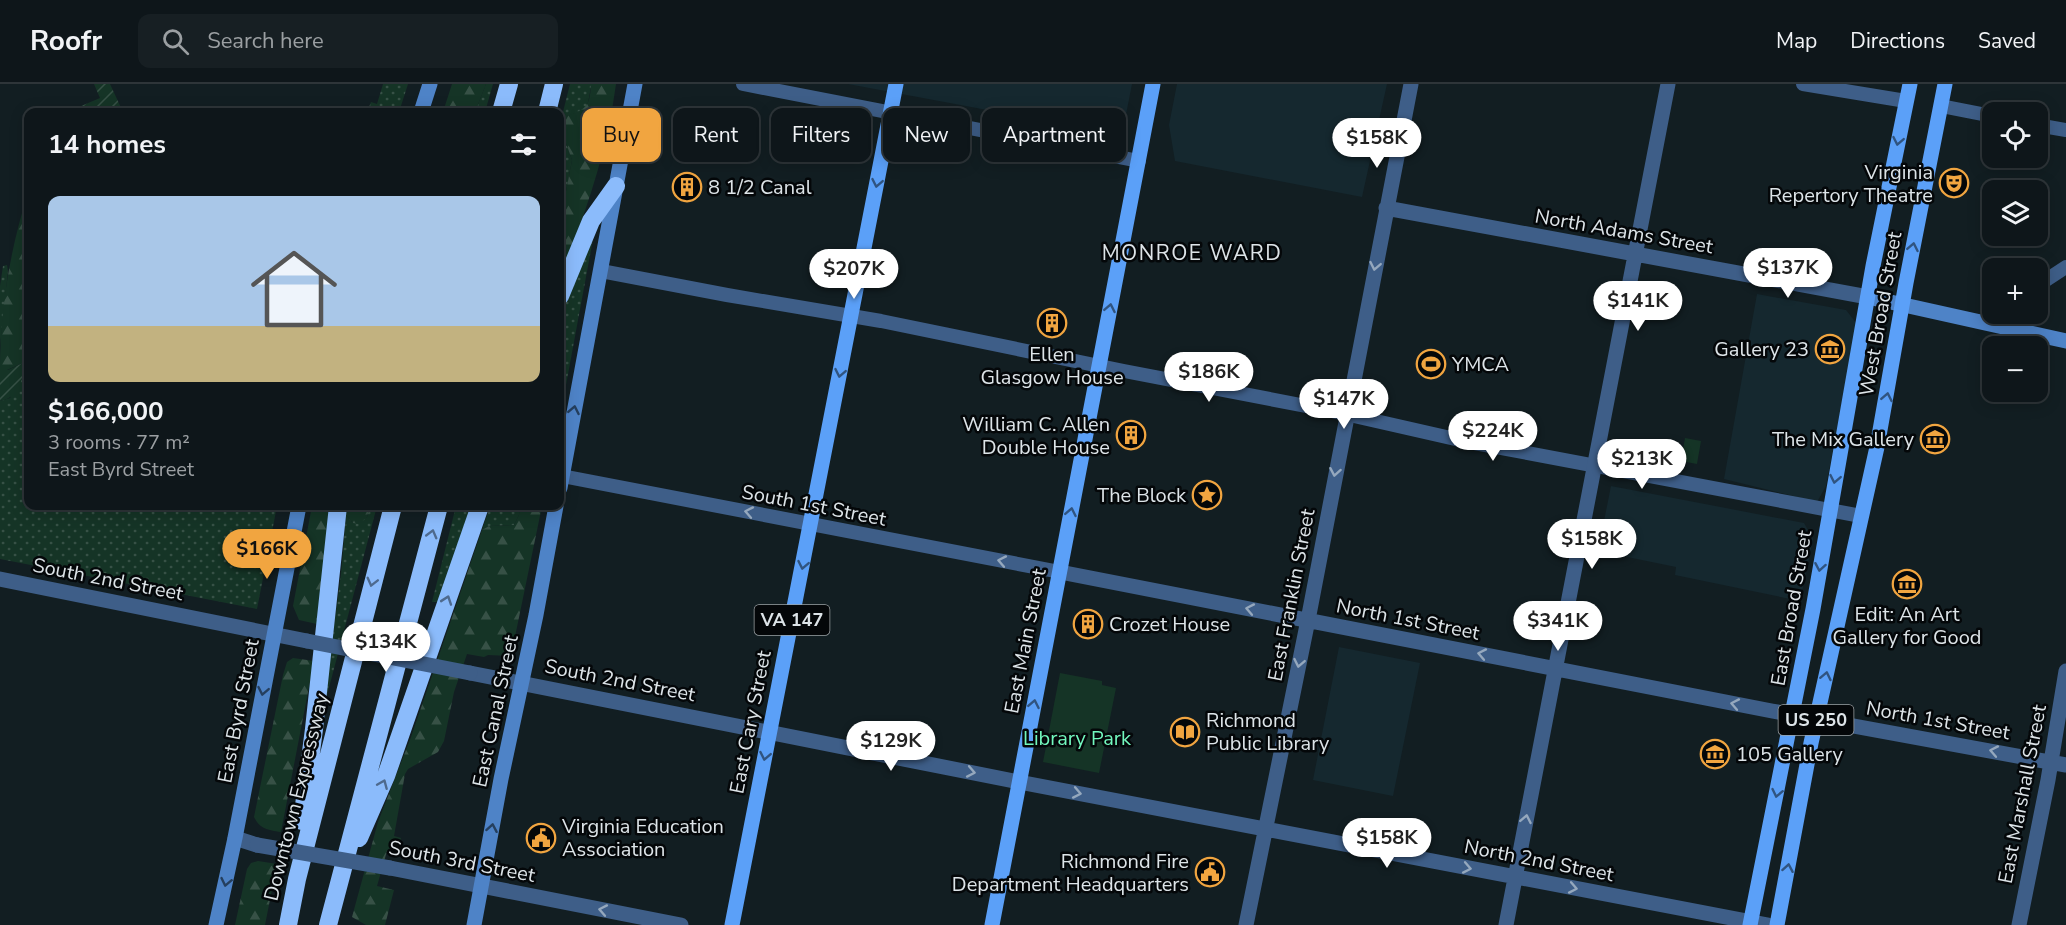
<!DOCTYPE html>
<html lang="en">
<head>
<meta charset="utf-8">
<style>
	:root { --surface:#0e161a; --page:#171f23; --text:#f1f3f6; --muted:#9b9fa2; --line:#2e3539; --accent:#f1a540 }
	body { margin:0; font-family:"Nunito Sans",sans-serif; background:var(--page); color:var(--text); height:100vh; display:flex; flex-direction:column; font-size:22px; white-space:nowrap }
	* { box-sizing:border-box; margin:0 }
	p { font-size:20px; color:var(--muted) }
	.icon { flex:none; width:33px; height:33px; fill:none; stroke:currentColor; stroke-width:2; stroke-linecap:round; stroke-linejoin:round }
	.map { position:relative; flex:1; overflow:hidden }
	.drawer { position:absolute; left:24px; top:24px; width:540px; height:402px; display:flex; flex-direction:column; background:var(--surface); border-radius:12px; box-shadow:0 3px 15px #0003,0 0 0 2px var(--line) }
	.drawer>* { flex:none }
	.guide { position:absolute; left:582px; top:24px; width:570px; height:54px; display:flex; gap:12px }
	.buttons { position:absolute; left:1982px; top:18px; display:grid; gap:12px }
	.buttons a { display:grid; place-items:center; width:66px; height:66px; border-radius:12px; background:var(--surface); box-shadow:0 3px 15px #0003,0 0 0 2px var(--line); font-size:30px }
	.price { position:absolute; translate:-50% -51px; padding:0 14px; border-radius:21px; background:#fff; color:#222; font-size:20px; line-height:39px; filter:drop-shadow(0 2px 3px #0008) }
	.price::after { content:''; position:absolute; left:50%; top:36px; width:18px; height:14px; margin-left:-9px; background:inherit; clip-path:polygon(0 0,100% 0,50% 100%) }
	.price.on { background:var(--accent); color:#111 }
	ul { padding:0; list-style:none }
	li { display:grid; align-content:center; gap:12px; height:318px; padding:0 24px }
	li+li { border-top:2px solid var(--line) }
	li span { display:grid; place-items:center; height:186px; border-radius:12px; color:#555 }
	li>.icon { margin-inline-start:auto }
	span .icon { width:108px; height:108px; fill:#fffc; stroke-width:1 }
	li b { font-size:26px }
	h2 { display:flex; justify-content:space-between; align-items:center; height:72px; padding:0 24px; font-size:26px }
	.tag { padding:0 21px; border-radius:12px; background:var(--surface); box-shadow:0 3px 15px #0003,0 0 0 2px var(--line); font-size:21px; line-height:54px }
	.tag.on { background:var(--accent); color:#111 }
	header { display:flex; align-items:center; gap:36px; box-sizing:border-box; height:84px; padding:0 30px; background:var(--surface); border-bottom:2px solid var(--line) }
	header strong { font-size:28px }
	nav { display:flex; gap:33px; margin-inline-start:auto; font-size:21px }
	.search { width:420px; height:54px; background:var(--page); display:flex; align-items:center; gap:15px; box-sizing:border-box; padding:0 21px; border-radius:12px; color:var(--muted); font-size:22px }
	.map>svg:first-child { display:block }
</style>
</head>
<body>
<header>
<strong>Roofr</strong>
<div class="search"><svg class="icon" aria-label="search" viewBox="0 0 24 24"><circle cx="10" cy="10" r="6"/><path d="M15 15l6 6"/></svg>Search here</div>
<nav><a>Map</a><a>Directions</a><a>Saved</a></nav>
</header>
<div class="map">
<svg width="2066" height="841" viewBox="0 0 2066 841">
	<defs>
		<pattern id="grass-dots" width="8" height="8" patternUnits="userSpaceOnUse" patternTransform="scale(1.5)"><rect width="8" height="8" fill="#153426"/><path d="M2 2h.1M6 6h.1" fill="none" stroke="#375146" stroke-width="1.8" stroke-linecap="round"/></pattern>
		<pattern id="forest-firs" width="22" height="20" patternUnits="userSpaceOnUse" patternTransform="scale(1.5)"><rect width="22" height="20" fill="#153426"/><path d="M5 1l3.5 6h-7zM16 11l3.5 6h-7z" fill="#375146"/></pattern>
		<pattern id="garden-furrows" width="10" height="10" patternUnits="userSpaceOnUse" patternTransform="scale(1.5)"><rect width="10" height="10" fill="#153426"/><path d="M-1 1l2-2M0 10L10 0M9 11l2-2" fill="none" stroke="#375146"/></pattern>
	</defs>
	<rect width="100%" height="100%" fill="#121e22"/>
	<path fill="#15282f" d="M848 0H1132L1122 51Z
		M1177 0H1387L1362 113 1175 77 1169 41Z
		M1757 210 1846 226 1857 240 1826 402 1817 418 1724 395Z
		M1611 402 1804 439 1813 455 1800 517 1675 491 1676 483 1598 467Z
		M1339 563 1420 579 1393 712 1313 696Z"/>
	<path fill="url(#grass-dots)" d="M383 0H408L399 28H367L371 18 377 20Z
		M486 0H493L485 28H475Z
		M570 0H591V2C587 27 588 25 564 33L561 45 572 76 560 139V40Z
		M593 155 561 328H560V227Z
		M7 181 8 187 0 262V202L3 182Z
		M28 263V422H277L257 525 0 475V317L10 314 21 295Z
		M370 422H377L322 630 341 490 346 431 353 439 367 433Z
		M456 422H472L438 518H432Z
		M490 422H520L519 431 514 441 489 442 482 446Z"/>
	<path fill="url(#forest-firs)" d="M452 0H486L475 28H443Z
		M591 0H616C607 68 585 131 560 194V139L572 76 561 45 563 33C585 26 590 24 591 0Z
		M28 109V263L25 278 7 286H0C0 225 10 166 28 109Z
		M312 422H330L317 540 299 536 293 522Z
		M347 422H370L367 433 359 440 353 439 346 431Z
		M520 422H542L511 572 488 571 484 573 467 570 454 608 444 657 438 668 408 685 405 690 394 752 401 754 397 769 387 767 377 802 394 806 385 841H366L352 833 378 738 411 653 482 446 489 442 514 441 519 431Z
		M293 574 314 577 281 748C268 746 260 745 254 733L283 591 287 578Z
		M258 777 277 780 265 841H235L247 785 251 779Z"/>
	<path fill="#153426" d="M1685 354 1701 357 1697 380 1681 377Z
		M1060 589 1102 597V601L1116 604 1099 689 1043 678Z"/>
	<path fill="url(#garden-furrows)" d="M94 0H110L123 28H67L100 14Z
		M25 278C21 297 22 312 0 317V286H8Z"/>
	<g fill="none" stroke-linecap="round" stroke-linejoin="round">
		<path stroke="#3e5e88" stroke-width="14" d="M743 0 1139 77
			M1803 0 1906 17
			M1941 22 1992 32
			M2037 41 2066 46
			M601 187 727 211 881 237 1124 287 1332 327 1464 357 1861 432
			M2037 202 2066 183
			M1981 238 1994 230
			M562 392 1060 488"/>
		<path stroke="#3e5e88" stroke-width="15" d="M1386 124 1868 213
			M1060 488 1772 627 2066 681
			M0 495 307 557
			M470 589 1019 698 1768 841
			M235 754 257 761
			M390 784 681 841
			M1246 841 1308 536 1411 0
			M1506 841 1668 0
			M2019 841 2048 696 2066 587"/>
		<path stroke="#4e83c7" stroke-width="15" d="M421 28 430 0
			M1868 213 2066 257
			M560 404 635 0
			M216 841 235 754 299 422
			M474 841 501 695 536 531 556 422"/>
		<path stroke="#5ba0f8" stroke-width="15" d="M732 841 896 0
			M992 841 1153 0
			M1750 841 1813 525 1873 182 1910 0
			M1777 841 1811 659 1877 363 1906 199 1945 0"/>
		<path stroke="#8bbbfb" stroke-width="18" d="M501 28 509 0
			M547 28 554 0
			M560 212 591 137 616 102
			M302 737 314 645 338 422
			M359 754 386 692 480 422
			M288 841 297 795 393 422
			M328 841 439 422"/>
		<path stroke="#3e5e88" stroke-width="15" d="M307 557 470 589
			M257 761 390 784"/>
	</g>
	<defs><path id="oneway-chevron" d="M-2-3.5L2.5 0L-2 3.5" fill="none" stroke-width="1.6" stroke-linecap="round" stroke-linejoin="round" transform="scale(1.5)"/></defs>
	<g stroke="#305480">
		<use href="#oneway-chevron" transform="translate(1898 57) rotate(101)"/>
		<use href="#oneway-chevron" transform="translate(877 99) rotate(101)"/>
		<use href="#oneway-chevron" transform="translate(1913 163) rotate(-79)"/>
		<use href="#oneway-chevron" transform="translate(1110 224) rotate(-79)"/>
		<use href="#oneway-chevron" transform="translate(840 289) rotate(101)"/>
		<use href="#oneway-chevron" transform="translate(1887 313) rotate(-79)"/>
		<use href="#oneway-chevron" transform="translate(1835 395) rotate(101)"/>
		<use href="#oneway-chevron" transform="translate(1071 428) rotate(-79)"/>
		<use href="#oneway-chevron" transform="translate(803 481) rotate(101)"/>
		<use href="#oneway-chevron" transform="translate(1820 483) rotate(100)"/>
		<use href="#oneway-chevron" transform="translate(1826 592) rotate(-78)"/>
		<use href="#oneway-chevron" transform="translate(1034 620) rotate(-79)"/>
		<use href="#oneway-chevron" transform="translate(765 672) rotate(101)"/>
		<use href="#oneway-chevron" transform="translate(1777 709) rotate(102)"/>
		<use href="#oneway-chevron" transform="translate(1788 784) rotate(-80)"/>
	</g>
	<g stroke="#95a8bd">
		<use href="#oneway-chevron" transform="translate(1375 182) rotate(101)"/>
		<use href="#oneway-chevron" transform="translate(1335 388) rotate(100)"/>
		<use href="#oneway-chevron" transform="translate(749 428) rotate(-169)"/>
		<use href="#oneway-chevron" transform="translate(1002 477) rotate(-169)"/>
		<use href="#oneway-chevron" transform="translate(1250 525) rotate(-169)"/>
		<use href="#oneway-chevron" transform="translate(1482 570) rotate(-169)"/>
		<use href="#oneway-chevron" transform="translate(1299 579) rotate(101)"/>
		<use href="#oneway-chevron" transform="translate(1735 620) rotate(-169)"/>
		<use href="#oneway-chevron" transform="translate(1994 667) rotate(-169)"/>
		<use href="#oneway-chevron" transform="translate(971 688) rotate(11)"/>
		<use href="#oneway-chevron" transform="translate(1077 709) rotate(11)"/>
		<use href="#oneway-chevron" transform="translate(1526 735) rotate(-79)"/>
		<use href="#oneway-chevron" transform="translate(1467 784) rotate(11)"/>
		<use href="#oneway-chevron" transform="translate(1573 804) rotate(11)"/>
		<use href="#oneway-chevron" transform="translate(603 826) rotate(-169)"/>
	</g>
	<g stroke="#253f5e">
		<use href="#oneway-chevron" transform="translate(574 326) rotate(-79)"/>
		<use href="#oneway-chevron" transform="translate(263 607) rotate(101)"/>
		<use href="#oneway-chevron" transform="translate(492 744) rotate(-80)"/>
		<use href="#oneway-chevron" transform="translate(226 798) rotate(102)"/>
	</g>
	<g stroke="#4e6a8e">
		<use href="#oneway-chevron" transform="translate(432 450) rotate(-75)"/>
		<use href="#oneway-chevron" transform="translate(372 498) rotate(104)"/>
		<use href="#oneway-chevron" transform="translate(447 516) rotate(-71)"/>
		<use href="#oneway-chevron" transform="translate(383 700) rotate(-67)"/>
	</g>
	<defs>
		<g id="theatre-ring" transform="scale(1.5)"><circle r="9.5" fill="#040709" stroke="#f1a540" stroke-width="1.5"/><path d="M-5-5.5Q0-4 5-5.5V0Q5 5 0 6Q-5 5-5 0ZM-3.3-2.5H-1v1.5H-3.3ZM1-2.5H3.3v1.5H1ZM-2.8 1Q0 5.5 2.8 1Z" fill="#f1a540"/></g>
		<g id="building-ring" transform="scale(1.5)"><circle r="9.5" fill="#040709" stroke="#f1a540" stroke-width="1.5"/><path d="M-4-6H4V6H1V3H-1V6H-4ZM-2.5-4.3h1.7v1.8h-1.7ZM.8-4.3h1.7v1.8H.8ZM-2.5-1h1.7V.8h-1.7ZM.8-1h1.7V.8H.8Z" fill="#f1a540"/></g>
		<g id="museum-ring" transform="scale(1.5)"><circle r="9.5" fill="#040709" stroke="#f1a540" stroke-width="1.5"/><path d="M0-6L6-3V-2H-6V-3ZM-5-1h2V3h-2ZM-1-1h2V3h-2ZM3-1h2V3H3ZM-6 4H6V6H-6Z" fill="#f1a540"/></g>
		<g id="stadium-ring" transform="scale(1.5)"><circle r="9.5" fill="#040709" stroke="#f1a540" stroke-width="1.5"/><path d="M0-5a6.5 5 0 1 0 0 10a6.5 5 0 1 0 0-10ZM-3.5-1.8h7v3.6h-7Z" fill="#f1a540"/></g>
		<g id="sight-ring" transform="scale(1.5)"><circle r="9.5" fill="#040709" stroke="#f1a540" stroke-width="1.5"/><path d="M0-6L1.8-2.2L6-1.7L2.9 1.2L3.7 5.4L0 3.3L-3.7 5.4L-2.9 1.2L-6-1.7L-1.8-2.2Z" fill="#f1a540"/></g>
		<g id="library-ring" transform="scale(1.5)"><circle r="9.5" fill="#040709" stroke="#f1a540" stroke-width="1.5"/><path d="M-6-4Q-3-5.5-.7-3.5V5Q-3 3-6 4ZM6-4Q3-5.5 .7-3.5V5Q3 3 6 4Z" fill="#f1a540"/></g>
		<g id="civic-ring" transform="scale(1.5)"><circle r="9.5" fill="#040709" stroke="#f1a540" stroke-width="1.5"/><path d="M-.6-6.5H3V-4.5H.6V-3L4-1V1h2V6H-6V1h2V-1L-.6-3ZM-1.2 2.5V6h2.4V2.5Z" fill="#f1a540"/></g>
	</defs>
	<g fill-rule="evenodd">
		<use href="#theatre-ring" x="1954" y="99"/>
		<use href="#building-ring" x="687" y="103"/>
		<use href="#building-ring" x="1052" y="239"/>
		<use href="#museum-ring" x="1830" y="265"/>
		<use href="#stadium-ring" x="1431" y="280"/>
		<use href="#building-ring" x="1131" y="351"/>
		<use href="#museum-ring" x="1935" y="355"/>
		<use href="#sight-ring" x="1207" y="411"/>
		<use href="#museum-ring" x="1907" y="500"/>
		<use href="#building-ring" x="1088" y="540"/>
		<use href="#library-ring" x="1185" y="648"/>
		<use href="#museum-ring" x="1715" y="670"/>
		<use href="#civic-ring" x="541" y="754"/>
		<use href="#civic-ring" x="1210" y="788"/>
	</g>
	<g text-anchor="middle" stroke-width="5" stroke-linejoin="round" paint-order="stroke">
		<g fill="#040709" stroke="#9ca2a5" stroke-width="1.5">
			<rect x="754.5" y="521" width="75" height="30" rx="4.5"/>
			<rect x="1778.5" y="621" width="75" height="30" rx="4.5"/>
		</g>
		<g font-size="18" font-weight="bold" fill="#dde4e8">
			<text x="792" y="542">VA 147</text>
			<text x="1816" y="642">US 250</text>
		</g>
		<g font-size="20" fill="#dde4e8" stroke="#040709" text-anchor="end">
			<text x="1933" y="95">Virginia<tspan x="1933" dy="23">Repertory Theatre</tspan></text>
			<text x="708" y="110" text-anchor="start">8 1/2 Canal</text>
			<text x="1809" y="272">Gallery 23</text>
			<text x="1052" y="277" text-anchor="middle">Ellen<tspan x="1052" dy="23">Glasgow House</tspan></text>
			<text x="1452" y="287" text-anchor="start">YMCA</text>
			<text x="1110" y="347">William C. Allen<tspan x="1110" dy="23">Double House</tspan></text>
			<text x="1914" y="362">The Mix Gallery</text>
			<text x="1186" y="418">The Block</text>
			<text x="1907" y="537" text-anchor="middle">Edit: An Art<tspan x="1907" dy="23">Gallery for Good</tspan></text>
			<text x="1109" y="547" text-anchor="start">Crozet House</text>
			<text x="1206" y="643" text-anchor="start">Richmond<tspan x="1206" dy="23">Public Library</tspan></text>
			<text x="1736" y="677" text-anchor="start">105 Gallery</text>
			<text x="562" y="749" text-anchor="start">Virginia Education<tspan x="562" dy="23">Association</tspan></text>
			<text x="1189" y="784">Richmond Fire<tspan x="1189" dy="23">Department Headquarters</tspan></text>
		</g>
		<g font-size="20" fill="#dde4e8" stroke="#040709">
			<text transform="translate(1624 147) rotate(10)" y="7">North Adams Street</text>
			<text transform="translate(1880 230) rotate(-80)" y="7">West Broad Street</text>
			<text transform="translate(814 421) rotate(11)" y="7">South 1st Street</text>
			<text transform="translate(108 495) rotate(11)" y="7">South 2nd Street</text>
			<text transform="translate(1291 511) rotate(-79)" y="7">East Franklin Street</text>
			<text transform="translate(1791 524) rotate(-80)" y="7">East Broad Street</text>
			<text transform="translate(1408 535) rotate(11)" y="7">North 1st Street</text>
			<text transform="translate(1025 557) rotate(-79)" y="7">East Main Street</text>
			<text transform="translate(620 596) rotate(11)" y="7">South 2nd Street</text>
			<text transform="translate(238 627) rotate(-79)" y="7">East Byrd Street</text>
			<text transform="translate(495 627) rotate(-78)" y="7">East Canal Street</text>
			<text transform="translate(1938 636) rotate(10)" y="7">North 1st Street</text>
			<text transform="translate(750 638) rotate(-79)" y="7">East Cary Street</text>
			<text transform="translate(2022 710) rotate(-79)" y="7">East Marshall Street</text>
			<text transform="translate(296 713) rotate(-76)" y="7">Downtown Expressway</text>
			<text transform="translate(1539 776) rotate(11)" y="7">North 2nd Street</text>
			<text transform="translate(462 777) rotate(11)" y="7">South 3rd Street</text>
		</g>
		<g font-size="20" fill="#72f8be" stroke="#040709">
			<text x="1077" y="661">Library Park</text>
		</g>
		<g font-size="21" letter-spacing="1.5" fill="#dde4e8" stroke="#040709">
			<text x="1192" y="176">MONROE WARD</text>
		</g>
	</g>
</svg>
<div class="buttons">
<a><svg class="icon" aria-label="locate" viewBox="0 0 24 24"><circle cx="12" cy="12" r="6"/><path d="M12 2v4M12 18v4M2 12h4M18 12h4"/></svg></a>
<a><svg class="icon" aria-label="layers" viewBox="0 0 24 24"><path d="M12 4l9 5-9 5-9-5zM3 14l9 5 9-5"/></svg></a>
<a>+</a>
<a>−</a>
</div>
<b class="price" style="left:1377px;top:85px">$158K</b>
<b class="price" style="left:1788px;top:215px">$137K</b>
<b class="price" style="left:854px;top:216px">$207K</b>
<b class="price" style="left:1638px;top:248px">$141K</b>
<b class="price" style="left:1209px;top:319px">$186K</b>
<b class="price" style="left:1344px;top:346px">$147K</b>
<b class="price" style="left:1493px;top:378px">$224K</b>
<b class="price" style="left:1642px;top:406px">$213K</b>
<b class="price" style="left:1592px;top:486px">$158K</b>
<b class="price on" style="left:267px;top:496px">$166K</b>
<b class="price" style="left:1558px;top:568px">$341K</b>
<b class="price" style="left:386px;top:589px">$134K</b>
<b class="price" style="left:891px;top:688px">$129K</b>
<b class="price" style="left:1387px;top:785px">$158K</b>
<div class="guide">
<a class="tag on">Buy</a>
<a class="tag">Rent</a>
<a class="tag">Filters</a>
<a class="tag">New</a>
<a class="tag">Apartment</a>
</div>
<section class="drawer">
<h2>14 homes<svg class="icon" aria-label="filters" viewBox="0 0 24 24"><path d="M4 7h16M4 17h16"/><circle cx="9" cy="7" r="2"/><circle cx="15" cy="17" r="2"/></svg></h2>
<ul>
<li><span style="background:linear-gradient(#a9c7e8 70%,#c2b280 0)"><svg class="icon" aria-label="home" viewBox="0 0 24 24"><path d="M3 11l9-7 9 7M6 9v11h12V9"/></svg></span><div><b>$166,000</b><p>3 rooms · 77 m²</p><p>East Byrd Street</p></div></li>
</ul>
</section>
</div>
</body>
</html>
